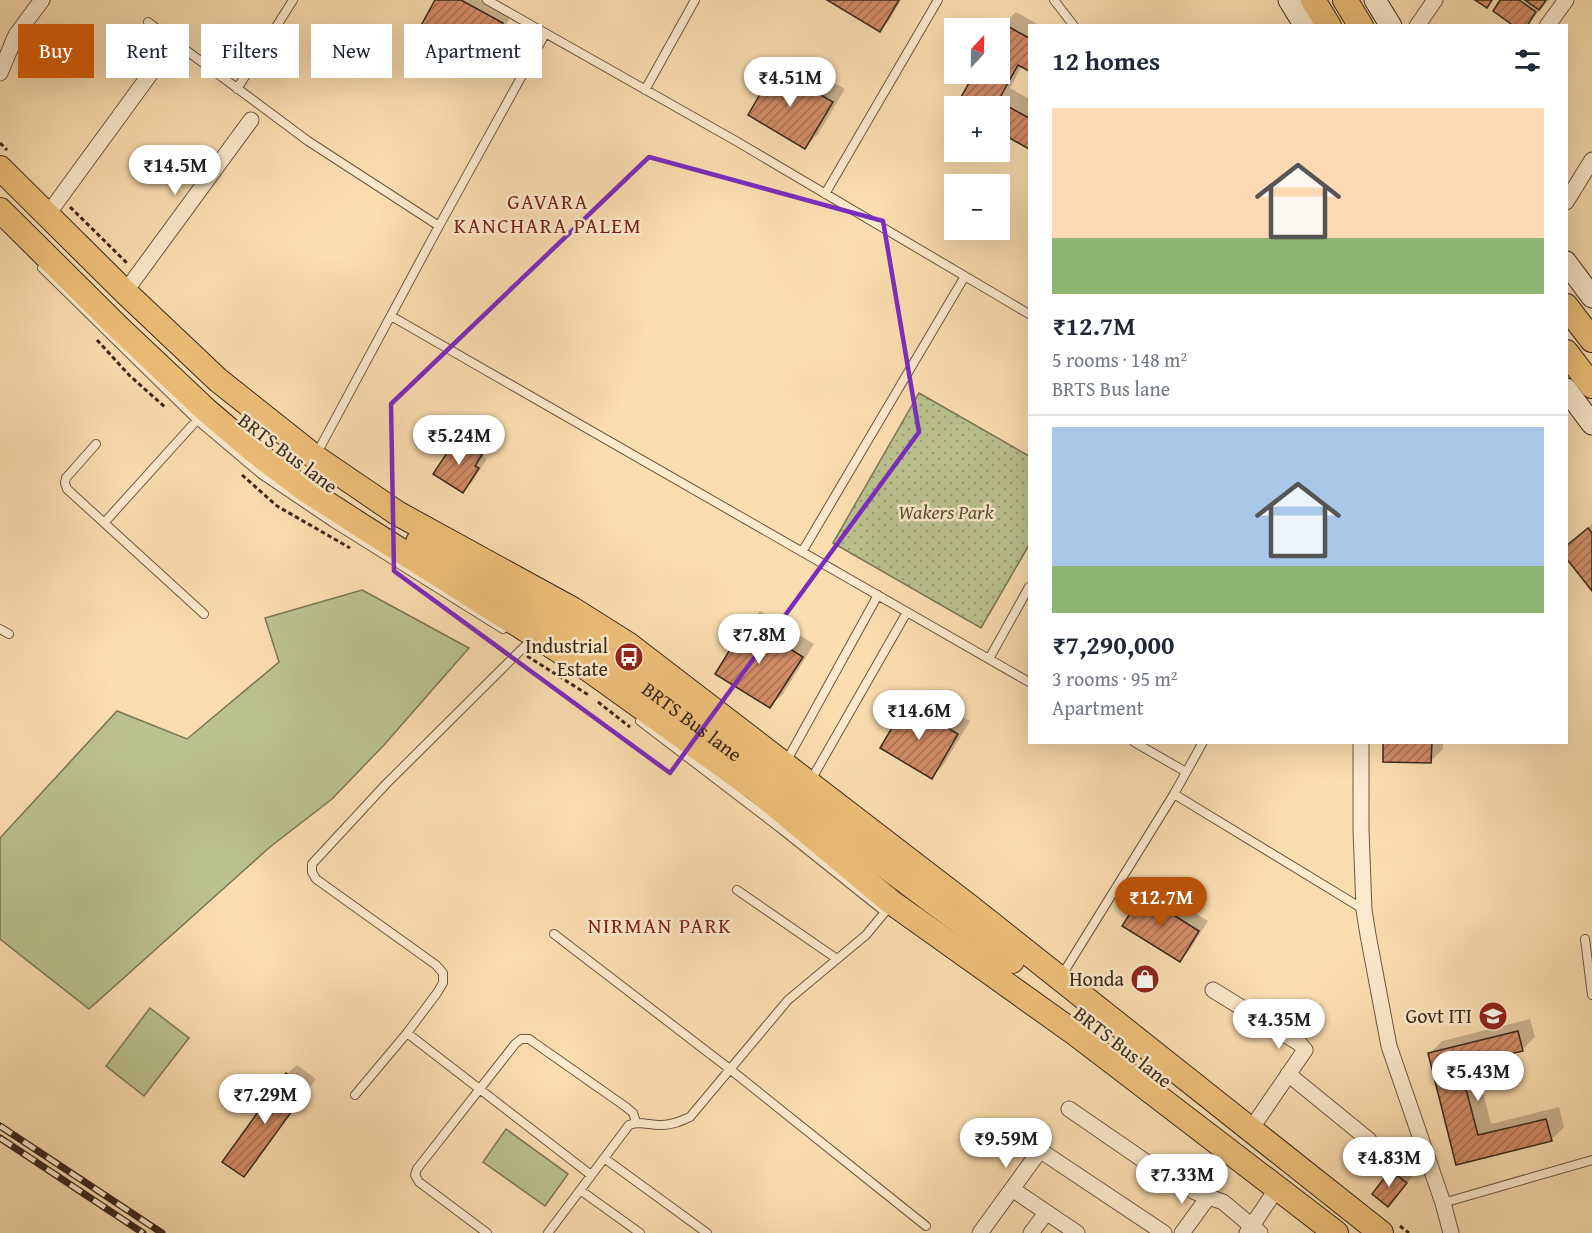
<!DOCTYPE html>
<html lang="en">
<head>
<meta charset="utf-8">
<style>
	:root { --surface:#fff; --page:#f2f2f3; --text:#1f2937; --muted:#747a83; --line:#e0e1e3; --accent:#b45309 }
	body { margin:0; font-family:"Gentium Book Plus",serif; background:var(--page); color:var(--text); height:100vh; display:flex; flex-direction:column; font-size:22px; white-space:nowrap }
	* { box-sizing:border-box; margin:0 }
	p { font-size:20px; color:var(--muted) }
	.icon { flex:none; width:33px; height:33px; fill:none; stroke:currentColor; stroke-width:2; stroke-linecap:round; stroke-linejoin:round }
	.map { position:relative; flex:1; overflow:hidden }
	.details { position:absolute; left:1028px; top:24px; width:540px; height:720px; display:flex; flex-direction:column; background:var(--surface); border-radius:0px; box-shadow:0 6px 24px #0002 }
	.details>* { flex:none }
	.hud { position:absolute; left:18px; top:24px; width:570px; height:54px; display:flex; gap:12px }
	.needle { width:39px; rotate:22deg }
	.tools { position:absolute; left:944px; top:18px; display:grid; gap:12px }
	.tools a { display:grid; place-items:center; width:66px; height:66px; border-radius:0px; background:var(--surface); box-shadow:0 6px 24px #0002; font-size:30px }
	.price { position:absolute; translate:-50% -51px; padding:0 14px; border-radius:21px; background:#fff; color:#222; font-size:20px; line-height:39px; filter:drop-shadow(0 2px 3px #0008) }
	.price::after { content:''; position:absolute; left:50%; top:36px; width:18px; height:14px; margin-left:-9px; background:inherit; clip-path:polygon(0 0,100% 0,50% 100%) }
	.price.selected { background:var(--accent); color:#fff }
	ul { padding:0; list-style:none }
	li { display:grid; align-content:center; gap:12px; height:318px; padding:0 24px }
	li+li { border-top:2px solid var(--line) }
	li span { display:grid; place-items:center; height:186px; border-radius:0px; color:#555 }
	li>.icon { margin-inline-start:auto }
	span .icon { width:108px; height:108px; fill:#fffc; stroke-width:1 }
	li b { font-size:26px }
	h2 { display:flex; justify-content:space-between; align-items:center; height:72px; padding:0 24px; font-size:26px }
	.tag { padding:0 21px; border-radius:0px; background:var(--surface); box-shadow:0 6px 24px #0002; font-size:21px; line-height:54px }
	.tag.selected { background:var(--accent); color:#fff }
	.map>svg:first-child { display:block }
</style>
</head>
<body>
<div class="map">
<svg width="1592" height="1233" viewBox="0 0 1592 1233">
	<defs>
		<pattern id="park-dots" width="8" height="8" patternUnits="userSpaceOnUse" patternTransform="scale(1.5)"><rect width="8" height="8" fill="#bbc28e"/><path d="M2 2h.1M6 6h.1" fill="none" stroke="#999e73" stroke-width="1.8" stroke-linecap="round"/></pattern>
		<pattern id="building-hatch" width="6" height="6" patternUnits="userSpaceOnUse" patternTransform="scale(1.5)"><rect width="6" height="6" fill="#d38d67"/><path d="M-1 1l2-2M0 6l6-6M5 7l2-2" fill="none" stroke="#ac7354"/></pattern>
	</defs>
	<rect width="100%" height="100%" fill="#fbdeb0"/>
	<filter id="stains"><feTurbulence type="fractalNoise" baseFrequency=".00333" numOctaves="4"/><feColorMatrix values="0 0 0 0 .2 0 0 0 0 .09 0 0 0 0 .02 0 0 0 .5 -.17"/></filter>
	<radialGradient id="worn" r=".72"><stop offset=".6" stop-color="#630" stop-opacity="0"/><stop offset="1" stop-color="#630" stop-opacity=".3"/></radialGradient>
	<path fill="url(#park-dots)" stroke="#7a7554" stroke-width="1.5" d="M919 393 1029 456V545L981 628 833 543Z"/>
	<path fill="#bbc28e" stroke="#7a7554" stroke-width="1.5" d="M362 590 469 648 384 745 332 799 270 847 89 1009 0 939V838L117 711 187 739 279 662 265 618Z
		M150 1008 189 1038 144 1096 106 1066Z
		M506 1129 568 1174 545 1206 483 1162Z"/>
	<path fill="#0003" d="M437 0H496L514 10 491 51 479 64Z
		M830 0H901L889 21 880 30Z
		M1502 0H1549L1526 26Z
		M1016 12 1041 26H1029V69L1022 66 1010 88 1029 99V147L999 131V106H957L976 74H999V32L1003 24Z
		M789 57 845 89 818 134 805 147 777 69Z
		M467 430 490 445 483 456 487 459 472 482 462 491 458 439Z
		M1592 524V589L1566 556V546Z
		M760 611 814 644 783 694 770 706 748 623Z
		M920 692 970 721 944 764 932 777 882 748 907 704Z
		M1385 742H1443V749L1430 762Z
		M1152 887 1208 921 1189 951 1180 960 1143 896Z
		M1530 1019 1535 1037 1522 1050 1475 1061 1491 1124 1559 1107 1564 1127 1551 1140 1457 1163 1429 1054 1442 1041Z
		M297 1065 316 1079 253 1166 243 1175 287 1074Z
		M1397 1165 1412 1177 1394 1199 1391 1171Z"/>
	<path fill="url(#building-hatch)" stroke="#3a281b" stroke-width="1.5" d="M435 0H461L503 23 479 66 418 31Z
		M827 0H899L880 32Z
		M1475 0H1492L1487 8Z
		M1500 0H1519L1536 12 1527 26H1514L1493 11Z
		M1525 0H1546L1539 10Z
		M1002 23 1029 38V71L1018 65 998 101 1029 118V149L999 132V106H956L974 74H999V29Z
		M775 68 833 102 805 149 748 115Z
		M457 438 482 455 475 466 479 468 463 493 433 474Z
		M1588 528 1592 533V591L1566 558V546Z
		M747 622 803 657 770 708 715 674Z
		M906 704 958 734 932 779 880 748Z
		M1383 742H1432L1431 763 1383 762Z
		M1142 895 1199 931 1180 962 1122 926Z
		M1518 1031 1523 1051 1460 1066 1478 1135 1546 1119 1552 1141 1456 1165 1428 1053Z
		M286 1073 308 1089 244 1177 222 1162Z
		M1390 1170 1407 1183 1388 1207 1372 1194Z"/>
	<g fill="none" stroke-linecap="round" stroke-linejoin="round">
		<g stroke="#6a5640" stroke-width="10">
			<path id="lane" d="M487 0 736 141 1029 314
				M1054 0 1074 26
				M148 22 308 141 439 226
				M237 89 293 0
				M645 90 695 0
				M825 194 938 0
				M42 268 197 420 261 474 332 522 503 629
				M391 316 1029 682
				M96 444 66 478 65 483 67 489 204 614
				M316 455 439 226 545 34
				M104 523 197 420
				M802 552 965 276
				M0 629 9 634
				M989 659 1029 587
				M1134 742 1186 772
				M786 762 878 595
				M811 780 907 612
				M1174 794 1363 909
				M737 890 837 959
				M554 934 731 1070 926 1226
				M1585 939 1592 995
				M1062 975 1174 794 1203 742
				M407 1033 591 1175
				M355 1095 407 1033 437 993 443 983V973L436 965 316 879 312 872V864L386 784 534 637
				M604 1158 707 1233
				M580 1190 640 1233
				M1443 1203 1592 1160
				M487 1233 419 1182 415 1175 417 1169 515 1044 521 1039H529L626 1107 633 1113 636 1122
				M548 1233 629 1125C640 1120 651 1126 662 1125 673 1125 681 1121 690 1117L788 1000 866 935 885 912 780 828 640 721"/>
		</g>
		<g stroke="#6a5640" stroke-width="17">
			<path id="street" d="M1417 26 1435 0
				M1547 26 1566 0
				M0 73 16 35 42 0
				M1566 202 1592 160
				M48 214 156 66
				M125 292 251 120
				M1361 742V830L1364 910 1368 935 1389 1046 1443 1203 1451 1233
				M1213 990 1299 1043 1305 1050 1251 1129
				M1288 1074 1369 1140
				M1069 1109 1146 1162 1195 1192 1223 1202 1260 1233
				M1012 1189 1077 1233
				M980 1233 1036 1156 1040 1153H1044L1164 1233
				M1031 1233 1046 1213
				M1182 1233 1209 1196
				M1247 1233 1278 1187"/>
		</g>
		<g stroke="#3a281b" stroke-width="23">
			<path id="secondary" d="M1289 0 1305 26
				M1375 0 1391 26
				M1566 262 1592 297
				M1566 389 1592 424"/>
		</g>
		<g stroke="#3a281b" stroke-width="26">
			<g id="primary">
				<path d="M1313 0 1329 26"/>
				<path d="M1345 0 1361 26"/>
				<path d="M0 168 125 292 218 380 315 457 397 513 572 609 629 645 970 907 1381 1233"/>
				<path d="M0 210 119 328 206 410 254 451 303 488 365 528 588 669 757 790 891 902 1076 1034 1336 1233"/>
				<path d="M1566 306 1592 340"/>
				<path d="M1566 352 1592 386"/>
				<path id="s1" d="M418 542 504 593 619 667 1012 961"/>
			</g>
		</g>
		<path stroke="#3a281b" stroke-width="3" stroke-dasharray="4.5 3" stroke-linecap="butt" d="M0 143 7 150
			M70 207 127 263
			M97 340 130 376 165 407
			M242 475 277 506 350 548
			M527 656 590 696
			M598 702 630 727
			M1400 1226 1409 1233"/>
		<use href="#lane" stroke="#fceacc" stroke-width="8"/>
		<use href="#street" stroke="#fceacc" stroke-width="15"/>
		<use href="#secondary" stroke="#fceacc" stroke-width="21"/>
		<use href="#primary" stroke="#eebf78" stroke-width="24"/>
		<g stroke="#3a281b" stroke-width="7">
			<path id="rail" d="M0 1126 162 1233
				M0 1138 143 1233"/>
		</g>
		<use href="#rail" stroke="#fceacc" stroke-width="4.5" stroke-dasharray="14" stroke-linecap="butt"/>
	</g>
	<path fill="none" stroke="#7b2cbf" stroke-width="4.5" stroke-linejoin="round" d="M649 157 883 221 919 432 670 773 394 571 391 404Z"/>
	<defs>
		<g id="bus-disc" transform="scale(1.5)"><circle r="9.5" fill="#8f2418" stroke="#fceacc"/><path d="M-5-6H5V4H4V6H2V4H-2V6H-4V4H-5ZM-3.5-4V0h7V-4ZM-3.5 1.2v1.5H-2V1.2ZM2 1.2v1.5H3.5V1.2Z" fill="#fff"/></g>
		<g id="shop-disc" transform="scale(1.5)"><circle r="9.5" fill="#8f2418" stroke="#fceacc"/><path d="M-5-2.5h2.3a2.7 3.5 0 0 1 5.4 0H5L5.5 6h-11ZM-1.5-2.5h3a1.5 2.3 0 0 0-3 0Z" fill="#fff"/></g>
		<g id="university-disc" transform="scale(1.5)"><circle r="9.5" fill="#8f2418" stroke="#fceacc"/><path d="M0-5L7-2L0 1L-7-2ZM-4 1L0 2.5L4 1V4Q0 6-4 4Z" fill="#fff"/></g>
	</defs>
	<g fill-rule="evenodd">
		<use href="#bus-disc" x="629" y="657"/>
		<use href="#shop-disc" x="1145" y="979"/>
		<use href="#university-disc" x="1493" y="1016"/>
	</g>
	<g text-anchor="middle" stroke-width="5" stroke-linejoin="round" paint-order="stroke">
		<g font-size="20" fill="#3a281b" stroke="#fceacc">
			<text transform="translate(288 453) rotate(37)" y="7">BRTS Bus lane</text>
			<text dy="7" stroke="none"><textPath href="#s1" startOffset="328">BRTS Bus lane</textPath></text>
			<text transform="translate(1123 1047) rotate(38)" y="7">BRTS Bus lane</text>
		</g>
		<g font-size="20" font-style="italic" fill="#5a4e38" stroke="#fceacc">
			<text x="946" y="519">Wakers Park</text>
		</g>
		<g font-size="20" fill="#3a281b" stroke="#fceacc" text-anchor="end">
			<text x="608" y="653">Industrial<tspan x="608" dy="23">Estate</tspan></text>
			<text x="1124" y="986">Honda</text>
			<text x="1472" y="1023">Govt ITI</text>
		</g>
		<g font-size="21" letter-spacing="1.5" fill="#7a1f14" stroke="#fceacc">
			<text x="548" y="209">GAVARA<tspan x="548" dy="24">KANCHARA PALEM</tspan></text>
			<text x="660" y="933">NIRMAN PARK</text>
		</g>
	</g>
	<rect width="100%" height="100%" filter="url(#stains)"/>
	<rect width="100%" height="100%" fill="url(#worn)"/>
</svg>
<div class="tools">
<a><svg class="needle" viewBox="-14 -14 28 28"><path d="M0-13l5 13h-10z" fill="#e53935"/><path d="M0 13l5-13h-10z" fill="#747a83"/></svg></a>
<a>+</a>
<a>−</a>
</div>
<b class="price" style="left:790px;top:108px">₹4.51M</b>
<b class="price" style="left:175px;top:196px">₹14.5M</b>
<b class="price" style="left:459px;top:466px">₹5.24M</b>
<b class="price" style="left:759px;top:665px">₹7.8M</b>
<b class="price" style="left:919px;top:741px">₹14.6M</b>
<b class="price selected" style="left:1161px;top:928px">₹12.7M</b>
<b class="price" style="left:1279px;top:1050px">₹4.35M</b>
<b class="price" style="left:1478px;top:1102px">₹5.43M</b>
<b class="price" style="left:265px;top:1125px">₹7.29M</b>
<b class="price" style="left:1006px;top:1169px">₹9.59M</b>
<b class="price" style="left:1389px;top:1188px">₹4.83M</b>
<b class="price" style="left:1182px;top:1205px">₹7.33M</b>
<div class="hud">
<a class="tag selected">Buy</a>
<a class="tag">Rent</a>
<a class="tag">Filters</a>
<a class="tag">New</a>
<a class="tag">Apartment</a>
</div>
<section class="details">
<h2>12 homes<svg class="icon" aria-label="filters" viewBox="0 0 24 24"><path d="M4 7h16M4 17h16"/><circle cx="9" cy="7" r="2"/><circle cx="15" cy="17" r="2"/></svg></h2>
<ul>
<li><span style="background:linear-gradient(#ffd9b3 70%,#8fb573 0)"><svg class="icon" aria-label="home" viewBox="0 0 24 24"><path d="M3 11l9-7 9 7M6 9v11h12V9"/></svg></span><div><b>₹12.7M</b><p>5 rooms · 148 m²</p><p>BRTS Bus lane</p></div></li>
<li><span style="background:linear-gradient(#a9c7e8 75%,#8fb573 0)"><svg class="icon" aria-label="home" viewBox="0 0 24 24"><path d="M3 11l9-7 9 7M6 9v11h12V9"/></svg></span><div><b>₹7,290,000</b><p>3 rooms · 95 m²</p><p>Apartment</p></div></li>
</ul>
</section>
</div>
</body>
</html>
